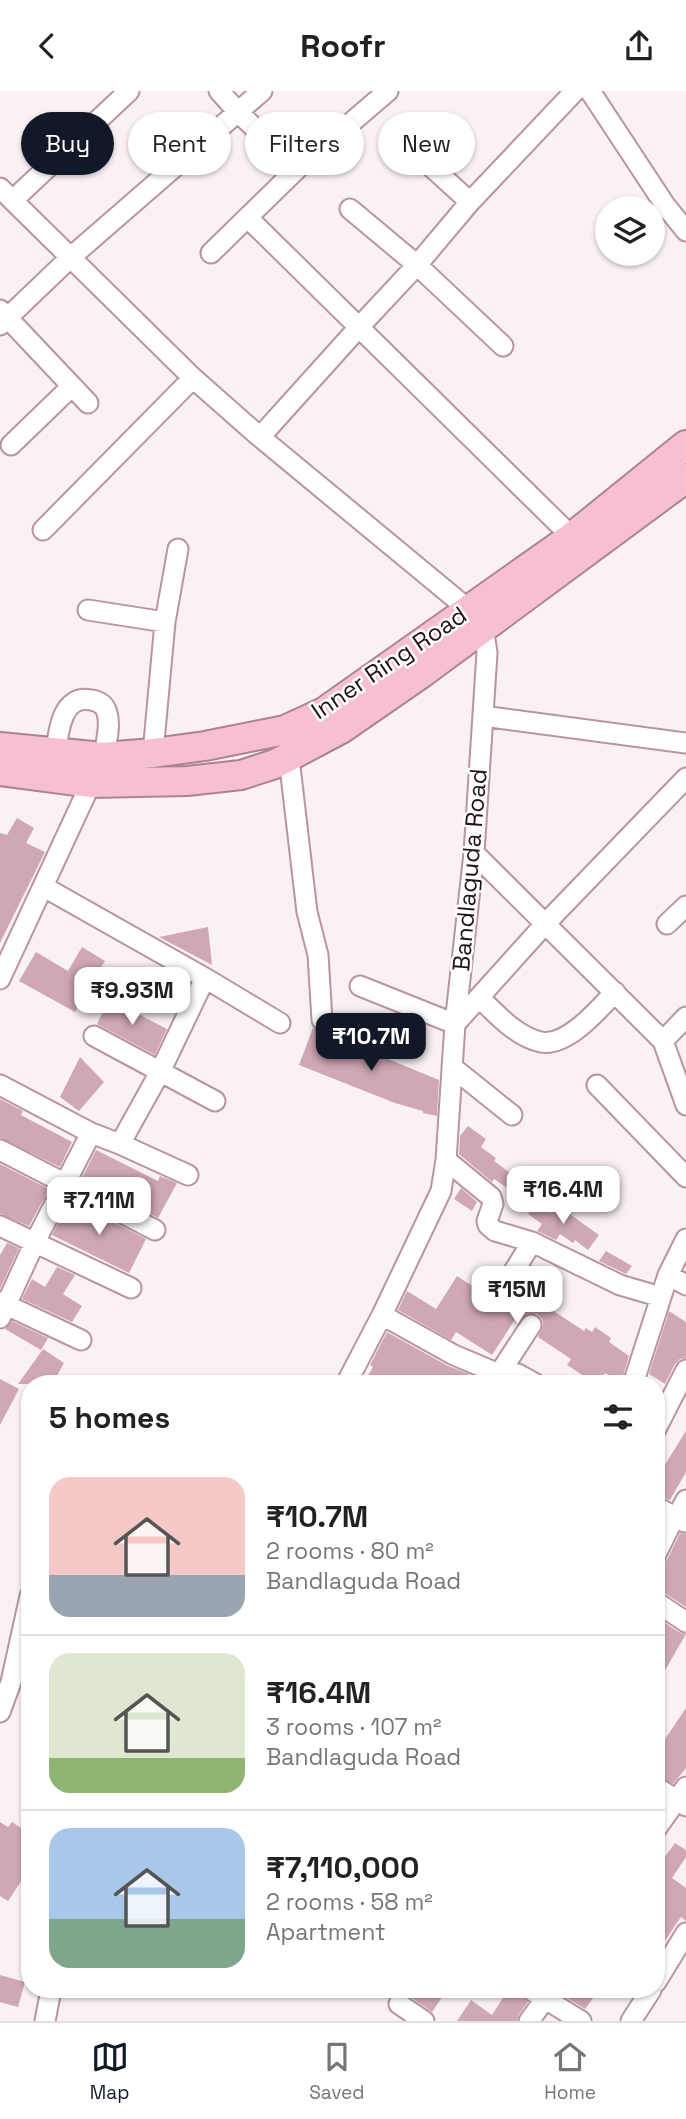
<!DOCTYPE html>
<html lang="en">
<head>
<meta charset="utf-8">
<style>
	:root { --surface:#fff; --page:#f2f2f2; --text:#222; --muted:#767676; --line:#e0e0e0; --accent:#111827 }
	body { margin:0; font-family:"Space Grotesk",sans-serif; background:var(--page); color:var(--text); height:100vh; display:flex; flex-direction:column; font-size:26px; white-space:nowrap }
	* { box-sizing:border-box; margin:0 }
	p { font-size:23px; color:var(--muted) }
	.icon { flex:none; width:38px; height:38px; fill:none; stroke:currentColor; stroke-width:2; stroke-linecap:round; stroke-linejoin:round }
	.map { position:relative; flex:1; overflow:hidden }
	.details { position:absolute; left:21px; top:1284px; width:644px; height:623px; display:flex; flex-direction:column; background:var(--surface); border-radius:28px; box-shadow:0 2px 5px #0004 }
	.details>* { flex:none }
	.hud { position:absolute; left:21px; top:21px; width:644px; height:63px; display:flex; gap:14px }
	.tools { position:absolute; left:595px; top:105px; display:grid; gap:14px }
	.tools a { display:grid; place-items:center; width:70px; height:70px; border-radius:50%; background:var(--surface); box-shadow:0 2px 5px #0004; font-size:35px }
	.price { position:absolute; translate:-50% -60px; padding:0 16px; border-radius:14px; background:#fff; color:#222; font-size:23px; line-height:46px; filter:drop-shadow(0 2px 4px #0008) }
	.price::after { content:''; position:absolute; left:50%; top:42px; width:21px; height:16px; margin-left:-10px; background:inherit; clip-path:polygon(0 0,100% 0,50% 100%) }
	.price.active { background:var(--accent); color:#fff }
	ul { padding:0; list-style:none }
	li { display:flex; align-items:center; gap:21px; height:175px; padding:0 28px }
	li+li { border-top:2px solid var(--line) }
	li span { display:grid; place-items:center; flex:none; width:196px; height:140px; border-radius:21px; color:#555 }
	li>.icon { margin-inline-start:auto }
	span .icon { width:84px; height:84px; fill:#fffc; stroke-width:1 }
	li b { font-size:30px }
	h2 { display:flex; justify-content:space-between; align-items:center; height:84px; padding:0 28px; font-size:30px }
	.chip { padding:0 24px; border-radius:32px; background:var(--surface); box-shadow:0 2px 5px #0004; font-size:24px; line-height:63px }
	.chip.active { background:var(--accent); color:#fff }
	header { display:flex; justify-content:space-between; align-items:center; height:91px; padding:0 28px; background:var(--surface); font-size:32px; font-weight:600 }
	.dock { display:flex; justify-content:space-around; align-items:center; height:98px; border-top:2px solid var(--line); background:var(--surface); font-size:19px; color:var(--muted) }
	.dock a { display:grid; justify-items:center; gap:4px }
	.dock .active { color:var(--accent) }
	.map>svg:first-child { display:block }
</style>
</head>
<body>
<header><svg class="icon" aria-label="back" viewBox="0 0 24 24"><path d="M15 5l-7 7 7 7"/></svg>Roofr<svg class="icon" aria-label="share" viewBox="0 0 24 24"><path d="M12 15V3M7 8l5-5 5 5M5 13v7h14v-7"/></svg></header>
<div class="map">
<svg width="686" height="1930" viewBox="0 0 686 1930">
	<rect width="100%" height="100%" fill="#faf1f4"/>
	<path fill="#d0a8b5" d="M17 727 34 737 26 752 45 761 0 852V742L7 744Z
		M208 836 212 874 159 846Z
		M82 856 105 870 75 921 19 890 36 861 68 880Z
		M109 908 167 938 155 964 97 933Z
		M313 937 439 989 437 1025 423 1022V1020L395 1012 299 974Z
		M80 966 104 991 79 1020 60 1006Z
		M0 1008 23 1020 21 1024 72 1051 60 1076 0 1047Z
		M468 1035 486 1048 481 1056 496 1067 494 1070 520 1089 512 1100 494 1088 492 1091 459 1063 460 1045Z
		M96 1059 158 1090 160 1085 177 1092 158 1127 82 1087Z
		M0 1073 49 1098 29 1135 0 1123Z
		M461 1097 477 1111 472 1120 454 1108Z
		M70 1109 146 1148 129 1182 52 1144Z
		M536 1111 551 1122 557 1114 599 1144 588 1159 575 1149 573 1152 560 1143 556 1149 537 1140 542 1133 528 1123Z
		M7 1152 19 1157 0 1198V1164Z
		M606 1160 632 1175 626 1183 599 1170Z
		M57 1176 75 1184 63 1203 82 1215 72 1231 22 1208 32 1188 45 1196Z
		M457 1185 491 1207 501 1192 525 1207 532 1195 551 1207 546 1215 584 1240 586 1237 592 1241 595 1236 611 1247 609 1251 629 1265 621 1292 605 1282 596 1293 567 1274 571 1268 538 1246 543 1234 542 1228 537 1223H526L517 1233 514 1230 492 1264 456 1241 451 1249 398 1219 407 1200 436 1218Z
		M669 1220 686 1231V1267L680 1268 675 1273 665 1293 649 1283Z
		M12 1230 48 1247 41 1259 5 1238Z
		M387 1241 448 1275 469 1283 463 1293H363L373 1276 370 1274Z
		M43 1258 64 1272 58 1283 50 1293H18Z
		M0 1288 19 1298 0 1334Z
		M686 1340V1381L670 1409 656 1404V1388Z
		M680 1442 686 1443V1516L663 1501 656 1499V1476L667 1469Z
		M656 1526 679 1541 686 1543 664 1581 656 1577Z
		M686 1617V1677L673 1693 656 1684V1646L663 1651Z
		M0 1731 8 1736 12 1731 30 1743V1777L8 1810 0 1805Z
		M675 1752 686 1759V1766L672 1787 686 1797V1830L681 1826 656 1863V1778Z
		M0 1884 25 1891 18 1916 0 1911Z
		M394 1899H447L432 1921 406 1903Z
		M508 1899H519L521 1905 528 1911 519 1923 517 1930H457L471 1909 492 1924Z
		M563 1899H599L585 1918 562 1904Z"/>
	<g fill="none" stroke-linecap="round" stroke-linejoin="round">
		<g stroke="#ba94a1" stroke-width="23">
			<path id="minor" d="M219 0 238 21 297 78
				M590 0 665 114 686 140
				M403 50 470 111
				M0 97 193 287 260 346 468 518
				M13 109 129 0
				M350 118 417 174 503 255
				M248 127 572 446
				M211 162 297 78 388 0
				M0 219 88 312
				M0 234 71 166 262 0
				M260 346 360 235 417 174 470 111 575 0
				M11 354 72 295
				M43 439 193 287
				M88 519 165 531
				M483 625 686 652
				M153 662 165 531 178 458
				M289 667 307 821 318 864 322 929
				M474 762 663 950 686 1014
				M44 796 205 887 280 932
				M667 833 686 815
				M0 888 103 666C106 653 111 635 107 622 105 614 99 610 91 609 62 603 58 641 56 661
				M360 895 455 933 545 833 686 687
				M480 907C496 923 517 946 541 951 567 956 599 918 615 901
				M94 945 215 1010
				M663 950 686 926
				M452 976 512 1024
				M0 994 91 1042 120 1053 188 1084
				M597 994 686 1086
				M120 1053 160 981 205 887
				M0 1059 155 1139
				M446 1069 491 1106 493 1113 487 1130 488 1134 495 1140 532 1151 620 1194 661 1206 668 1184 686 1194
				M0 1135 131 1197
				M514 1180 532 1151
				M668 1184 686 1148
				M0 1211 81 1249
				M382 1224 454 1264 499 1283
				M0 1227 35 1151 91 1042
				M531 1234 499 1283H518L536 1293
				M346 1293 382 1224 441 1100 446 1069 455 933 474 762 487 562 483 536
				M633 1293 661 1206
				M656 1338 686 1279
				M656 1416 685 1431
				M656 1463 674 1427 677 1426 686 1409
				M656 1511 686 1531
				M0 1621 11 1591 30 1505
				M656 1696 686 1715
				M656 1738 686 1696
				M656 1891 686 1842
				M531 1899 581 1930
				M399 1913 424 1930
				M45 1930 51 1899
				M529 1930 551 1900
				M631 1930 651 1899"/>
		</g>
		<g stroke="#ac8392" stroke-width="32">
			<path id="highway" d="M0 656 103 666 153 662 205 655 285 639 324 621 572 446 686 354
				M0 680 91 692 187 690 241 684 275 673 341 638 422 582 686 387"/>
		</g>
		<use href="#minor" stroke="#fff" stroke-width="19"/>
		<use href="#highway" stroke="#f7bfd3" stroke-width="28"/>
	</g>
	<g text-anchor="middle" stroke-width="5" stroke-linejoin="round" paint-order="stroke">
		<g font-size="24" fill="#211318" stroke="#fff">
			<text transform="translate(389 572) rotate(-34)" y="8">Inner Ring Road</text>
			<text transform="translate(470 779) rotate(-85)" y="8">Bandlaguda Road</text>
		</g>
	</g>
</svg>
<div class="tools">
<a><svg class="icon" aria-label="layers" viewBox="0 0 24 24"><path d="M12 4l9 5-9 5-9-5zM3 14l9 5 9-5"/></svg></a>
</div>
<b class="price" style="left:132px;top:936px">₹9.93M</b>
<b class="price active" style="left:371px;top:982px">₹10.7M</b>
<b class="price" style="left:563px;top:1135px">₹16.4M</b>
<b class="price" style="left:99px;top:1146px">₹7.11M</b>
<b class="price" style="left:517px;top:1235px">₹15M</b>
<div class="hud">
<a class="chip active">Buy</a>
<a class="chip">Rent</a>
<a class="chip">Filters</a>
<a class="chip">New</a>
</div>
<section class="details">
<h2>5 homes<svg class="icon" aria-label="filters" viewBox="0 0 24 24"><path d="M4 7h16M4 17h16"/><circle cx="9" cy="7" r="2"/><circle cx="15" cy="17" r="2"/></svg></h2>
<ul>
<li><span style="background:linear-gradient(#f6c9c9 70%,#9aa5b1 0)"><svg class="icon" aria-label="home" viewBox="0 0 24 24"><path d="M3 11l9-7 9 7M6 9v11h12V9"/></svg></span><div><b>₹10.7M</b><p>2 rooms · 80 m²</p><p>Bandlaguda Road</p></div></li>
<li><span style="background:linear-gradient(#dfe7d0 75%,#8fb573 0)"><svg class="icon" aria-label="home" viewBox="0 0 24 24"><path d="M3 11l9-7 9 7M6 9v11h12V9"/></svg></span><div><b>₹16.4M</b><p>3 rooms · 107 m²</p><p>Bandlaguda Road</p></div></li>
<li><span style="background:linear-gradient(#a9c7e8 65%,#7fa58c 0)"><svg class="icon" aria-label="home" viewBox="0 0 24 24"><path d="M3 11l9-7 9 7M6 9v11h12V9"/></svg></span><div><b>₹7,110,000</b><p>2 rooms · 58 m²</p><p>Apartment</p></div></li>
</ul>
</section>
</div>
<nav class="dock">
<a class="active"><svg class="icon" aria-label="map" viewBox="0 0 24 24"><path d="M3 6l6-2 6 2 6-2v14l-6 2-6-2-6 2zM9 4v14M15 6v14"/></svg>Map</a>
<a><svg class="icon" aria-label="saved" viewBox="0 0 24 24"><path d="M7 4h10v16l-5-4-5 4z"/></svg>Saved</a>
<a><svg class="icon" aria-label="home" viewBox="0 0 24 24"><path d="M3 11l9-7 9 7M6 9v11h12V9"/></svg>Home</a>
</nav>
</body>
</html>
